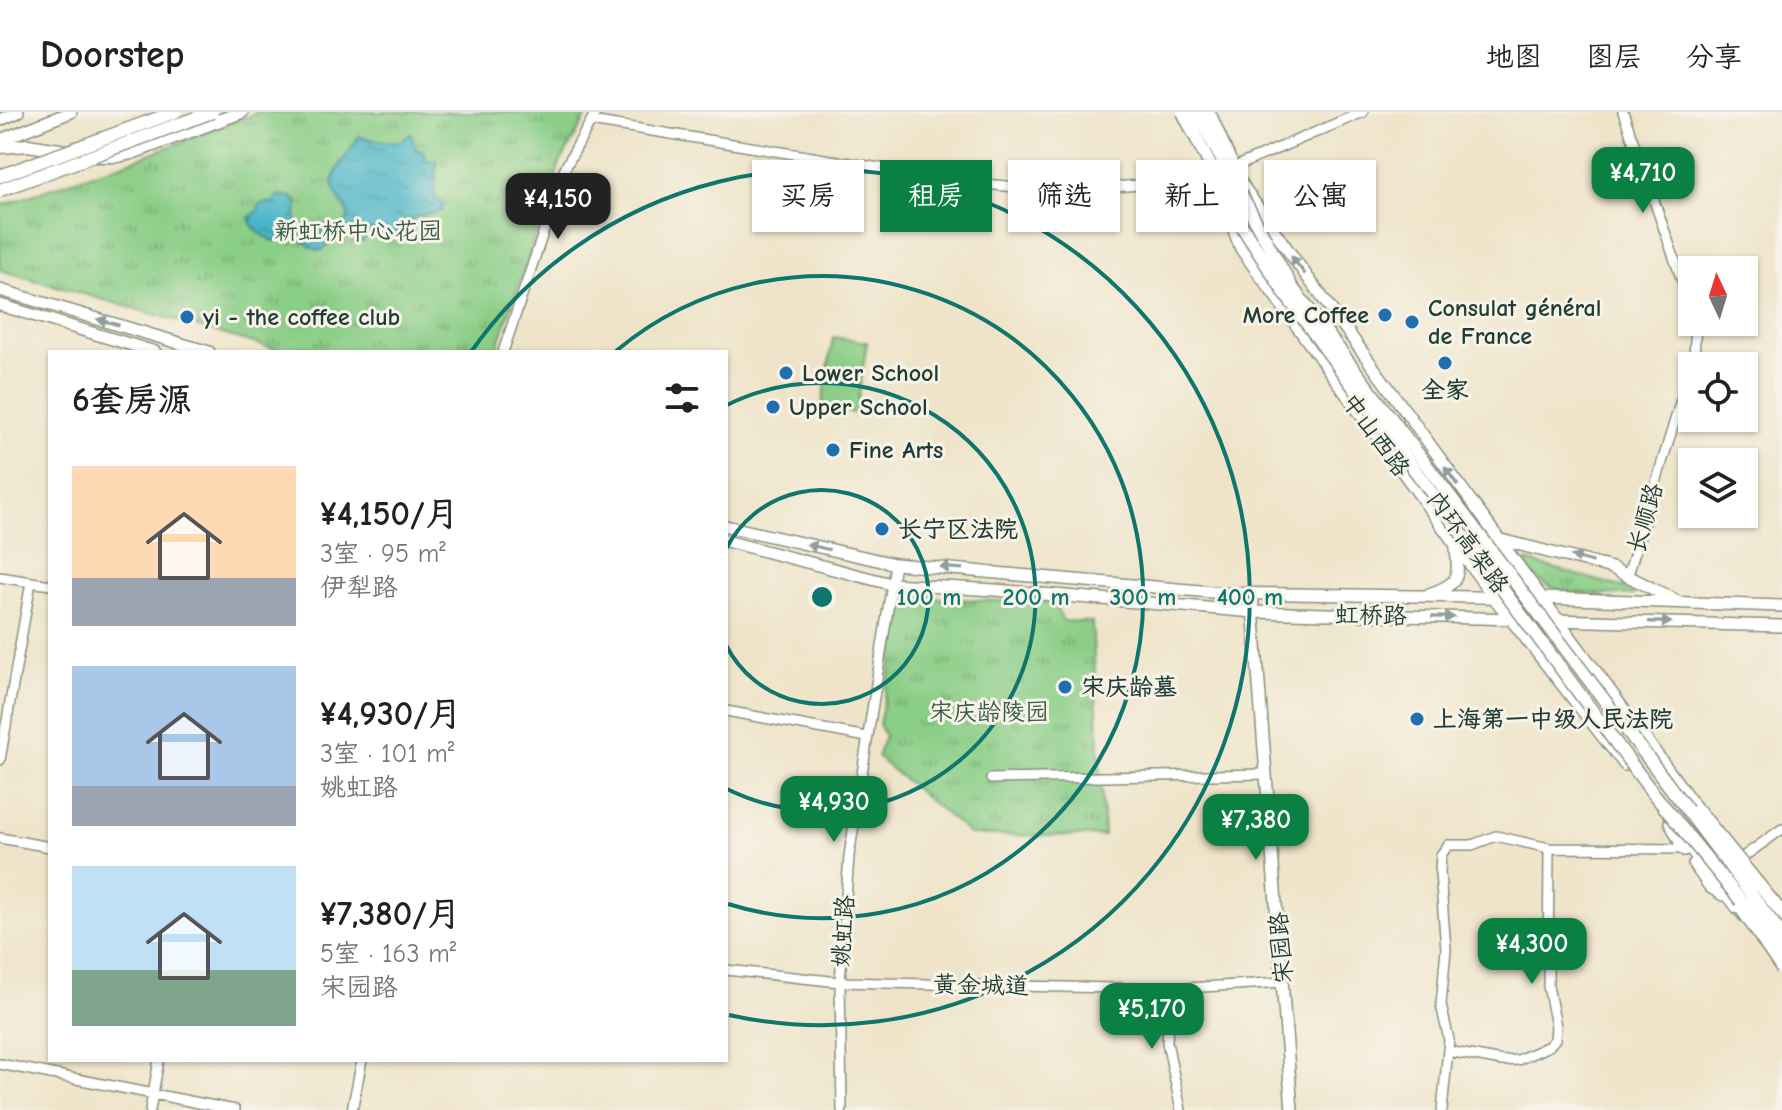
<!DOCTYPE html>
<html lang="zh">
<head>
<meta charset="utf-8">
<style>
	:root { --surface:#fff; --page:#f2f2f2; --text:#222; --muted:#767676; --line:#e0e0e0; --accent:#0b8043 }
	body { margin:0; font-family:"Comic Neue","LXGW WenKai TC",sans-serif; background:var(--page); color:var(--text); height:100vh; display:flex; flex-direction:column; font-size:30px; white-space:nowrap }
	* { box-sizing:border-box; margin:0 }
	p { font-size:26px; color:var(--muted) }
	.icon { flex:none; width:44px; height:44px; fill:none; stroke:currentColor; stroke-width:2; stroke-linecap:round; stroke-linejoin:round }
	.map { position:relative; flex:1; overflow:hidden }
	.sheet { position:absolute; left:48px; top:238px; width:680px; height:712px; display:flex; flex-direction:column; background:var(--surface); border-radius:0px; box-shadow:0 2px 6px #0004 }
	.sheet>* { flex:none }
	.top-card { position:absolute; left:752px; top:48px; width:760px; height:72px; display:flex; gap:16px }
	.needle { width:52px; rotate:356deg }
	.fabs { position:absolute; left:1678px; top:144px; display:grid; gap:16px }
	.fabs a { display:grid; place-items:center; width:80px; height:80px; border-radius:0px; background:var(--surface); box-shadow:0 2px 6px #0004; font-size:40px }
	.price { position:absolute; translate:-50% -68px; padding:0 18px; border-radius:16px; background:var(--accent); color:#fff; font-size:26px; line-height:52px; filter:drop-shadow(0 2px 4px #0008) }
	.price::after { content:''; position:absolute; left:50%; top:48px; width:24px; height:18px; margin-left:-12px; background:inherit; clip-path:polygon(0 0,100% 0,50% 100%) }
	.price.selected { background:#222; color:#fff }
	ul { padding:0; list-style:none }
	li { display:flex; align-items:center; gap:24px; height:200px; padding:0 24px }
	li span { display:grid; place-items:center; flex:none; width:224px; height:160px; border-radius:0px; color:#555 }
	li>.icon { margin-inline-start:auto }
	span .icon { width:96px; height:96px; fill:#fffc; stroke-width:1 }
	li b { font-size:34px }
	h2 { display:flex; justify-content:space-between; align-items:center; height:96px; padding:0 24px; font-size:34px }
	.tag { padding:0 28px; border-radius:0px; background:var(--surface); box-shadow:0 2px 6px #0004; font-size:28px; line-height:72px }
	.tag.selected { background:var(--accent); color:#fff }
	header { display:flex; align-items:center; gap:48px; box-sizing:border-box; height:112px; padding:0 40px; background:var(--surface); border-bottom:2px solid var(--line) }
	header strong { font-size:38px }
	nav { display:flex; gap:44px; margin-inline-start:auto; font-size:28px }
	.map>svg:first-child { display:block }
</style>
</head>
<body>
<header>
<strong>Doorstep</strong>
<nav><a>地图</a><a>图层</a><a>分享</a></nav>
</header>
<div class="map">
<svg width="1782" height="998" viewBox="0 0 1782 998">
	<defs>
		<pattern id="park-tufts" width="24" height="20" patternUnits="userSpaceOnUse" patternTransform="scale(2)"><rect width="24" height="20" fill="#8bce87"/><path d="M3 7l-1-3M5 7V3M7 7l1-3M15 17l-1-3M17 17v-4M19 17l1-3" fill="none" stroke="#71a86f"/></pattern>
		<pattern id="water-ripples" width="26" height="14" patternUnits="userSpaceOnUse" patternTransform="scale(2)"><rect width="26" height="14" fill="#4ab5c7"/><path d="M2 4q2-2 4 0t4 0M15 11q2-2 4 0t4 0" fill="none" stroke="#3d94a2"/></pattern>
	</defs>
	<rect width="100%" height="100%" fill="#f7f3e8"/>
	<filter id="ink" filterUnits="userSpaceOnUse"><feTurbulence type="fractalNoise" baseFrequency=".0125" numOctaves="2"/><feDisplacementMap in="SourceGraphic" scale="16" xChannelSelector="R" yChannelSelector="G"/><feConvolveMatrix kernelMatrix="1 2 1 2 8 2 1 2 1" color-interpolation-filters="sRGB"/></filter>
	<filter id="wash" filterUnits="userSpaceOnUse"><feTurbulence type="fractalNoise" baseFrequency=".006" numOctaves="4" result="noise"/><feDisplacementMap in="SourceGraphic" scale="32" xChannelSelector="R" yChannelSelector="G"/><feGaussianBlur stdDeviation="1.8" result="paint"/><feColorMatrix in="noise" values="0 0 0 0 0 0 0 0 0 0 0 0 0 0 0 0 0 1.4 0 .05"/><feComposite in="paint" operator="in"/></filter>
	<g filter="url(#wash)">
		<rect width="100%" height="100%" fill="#efe4c9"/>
		<path fill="#8bce87" stroke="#55865e" stroke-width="2" d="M833 225 867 230 856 301 822 296Z"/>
		<path fill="url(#park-tufts)" stroke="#55865e" stroke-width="2" d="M258 0H589L560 51 496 240H285L0 158V94L142 45Z
			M1527 449 1635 479 1633 483C1597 481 1547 488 1525 454Z
			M905 485 1054 491 1063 509 1092 510 1104 724 971 723 877 645 885 624 879 612Z"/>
		<path fill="url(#water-ripples)" stroke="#34797e" stroke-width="2" d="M411 22 416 38 424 40 425 48 437 49 434 84 444 93 441 99 418 104 409 109 411 116C394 124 384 123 367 117L363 129 355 130 360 118 353 115 341 120 321 139C298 133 307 118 274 129 264 124 252 118 249 106L257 100 260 92 274 90 278 83 292 85 298 92C295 103 295 111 303 120L340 115 348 108C347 90 342 94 335 80 326 63 351 40 359 24 372 29 385 29 399 30Z"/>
	</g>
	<g filter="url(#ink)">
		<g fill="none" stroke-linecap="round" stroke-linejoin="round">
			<g stroke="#87907e" stroke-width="12">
				<path id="minor" d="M1623 0 1692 197
					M591 9 972 71 1062 79 1204 68 1363 0
					M503 240 565 56 596 0
					M1628 463 1694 245 1696 210
					M0 465 50 473
					M726 599 867 625
					M0 648 31 470
					M991 667 1266 662
					M0 726 50 735
					M1736 750 1782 717
					M726 858 840 870 1064 875 1170 877 1284 870
					M1170 877 1167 930 1181 998
					M1448 939 1502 949 1518 948 1549 934 1555 927 1556 914 1548 874 1549 736
					M0 952 235 998
					M150 998 159 948
					M352 998 362 948
					M842 998 840 870 849 744 895 452
					M1442 998 1449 928 1441 893 1446 837 1440 761 1441 743 1448 733H1472L1496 724 1549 736 1688 737"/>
			</g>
			<g stroke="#87907e" stroke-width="14">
				<path id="major" d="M0 8 18 0
					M0 28 71 0
					M1239 68C1279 128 1323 186 1366 245 1477 399 1590 550 1702 704
					M1223 89 1241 137 1495 487 1625 653
					M0 178 209 240
					M0 193 155 240
					M726 414 895 452 1223 481 1542 486 1782 494
					M1497 427 1612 456 1675 488
					M726 429 891 472 995 478 1254 500 1782 514
					M1252 482 1292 998
					M1429 482C1457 472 1460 468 1456 437
					M1670 710 1684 738
					M1685 730 1744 804
					M1694 752 1710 775 1723 783"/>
			</g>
			<g stroke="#87907e" stroke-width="15">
				<path id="highway" d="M0 35 28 33 72 40
					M94 44H118L132 41 242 0"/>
			</g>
			<use href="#minor" stroke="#fff" stroke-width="9"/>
			<use href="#major" stroke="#fff" stroke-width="11"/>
			<use href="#highway" stroke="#fff" stroke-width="12"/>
			<g stroke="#87907e" stroke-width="15" stroke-linecap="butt">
				<path id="highway-bridge" d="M1183 0 1238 108 1288 186 1649 676 1782 839
					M1196 0 1291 174 1782 823
					M1209 0 1230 49
					M0 64 175 0
					M0 78 212 0
					M1698 698 1782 801
					M1741 796 1782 857"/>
			</g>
			<use href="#highway-bridge" stroke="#fff" stroke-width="12"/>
		</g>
		<defs><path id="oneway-solid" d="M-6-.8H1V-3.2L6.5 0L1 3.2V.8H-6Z" transform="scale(2)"/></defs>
		<g fill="#8f9e9a">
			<use href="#oneway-solid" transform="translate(1298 153) rotate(-127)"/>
			<use href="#oneway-solid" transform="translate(108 210) rotate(-164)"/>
			<use href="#oneway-solid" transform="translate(1451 364) rotate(-126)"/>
			<use href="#oneway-solid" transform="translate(818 435) rotate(-167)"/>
			<use href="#oneway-solid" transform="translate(1582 447) rotate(-164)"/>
			<use href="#oneway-solid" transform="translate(951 456) rotate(-176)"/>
			<use href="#oneway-solid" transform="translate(1443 505) rotate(1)"/>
			<use href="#oneway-solid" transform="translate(1660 510) rotate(2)"/>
		</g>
	</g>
	<g fill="none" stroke="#0f766e" stroke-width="4">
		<path d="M726 437A107 107 0 1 1 726 533"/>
		<path d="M727 293A214 214 0 1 1 727 677"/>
		<path d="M616 239A321 321 0 1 1 728 792"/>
		<path d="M471 240A428 428 0 1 1 729 903"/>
	</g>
	<g fill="#1f6fb2" stroke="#f7f3e8" stroke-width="3">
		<circle cx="1385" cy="203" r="8"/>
		<circle cx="187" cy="205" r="8"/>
		<circle cx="1412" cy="210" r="8"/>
		<circle cx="1445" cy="251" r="8"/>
		<circle cx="786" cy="261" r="8"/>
		<circle cx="773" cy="295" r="8"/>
		<circle cx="833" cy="338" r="8"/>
		<circle cx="882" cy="417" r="8"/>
		<circle cx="1065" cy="575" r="8"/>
		<circle cx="1417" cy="607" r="8"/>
	</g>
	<g text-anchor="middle" stroke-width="6" stroke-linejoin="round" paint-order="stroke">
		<g font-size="24" fill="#355a45" stroke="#f7f3e8">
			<text x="358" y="127">新虹桥中心花园</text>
			<text x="989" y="608">宋庆龄陵园</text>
		</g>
		<g font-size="24" font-weight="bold" fill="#1f3d34" stroke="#f7f3e8" text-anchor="start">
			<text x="1428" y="204">Consulat général<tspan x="1428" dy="28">de France</tspan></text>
			<text x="1369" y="211" text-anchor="end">More Coffee</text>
			<text x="203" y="213">yi - the coffee club</text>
			<text x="802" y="269">Lower School</text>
			<text x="1445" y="286" text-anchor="middle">全家</text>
			<text x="789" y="303">Upper School</text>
			<text x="849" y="346">Fine Arts</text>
			<text x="898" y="425">长宁区法院</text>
			<text x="1081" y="583">宋庆龄墓</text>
			<text x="1433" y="615">上海第一中级人民法院</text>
		</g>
		<g font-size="24" fill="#1f3d34" stroke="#f7f3e8">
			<text transform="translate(1376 323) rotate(54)" y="8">中山西路</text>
			<text transform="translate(1645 406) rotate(-74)" y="8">长顺路</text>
			<text transform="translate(1468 430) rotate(54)" y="8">内环高架路</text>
			<text transform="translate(1371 503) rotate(1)" y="8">虹桥路</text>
			<text transform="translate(843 819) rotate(-86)" y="8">姚虹路</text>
			<text transform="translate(1281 836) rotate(-95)" y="8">宋园路</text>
			<text transform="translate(981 873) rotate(1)" y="8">黄金城道</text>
		</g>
	</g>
	<circle cx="822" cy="485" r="12" fill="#0f766e" stroke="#f7f3e8" stroke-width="4"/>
	<g font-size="24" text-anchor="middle" font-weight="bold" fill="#0f766e" stroke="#f7f3e8" stroke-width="6" stroke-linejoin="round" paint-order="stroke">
		<text x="929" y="493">100 m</text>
		<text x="1036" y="493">200 m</text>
		<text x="1143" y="493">300 m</text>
		<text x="1250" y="493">400 m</text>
	</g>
</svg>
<div class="fabs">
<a><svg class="needle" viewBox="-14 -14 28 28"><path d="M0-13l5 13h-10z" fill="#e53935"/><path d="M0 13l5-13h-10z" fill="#767676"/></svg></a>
<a><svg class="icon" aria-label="locate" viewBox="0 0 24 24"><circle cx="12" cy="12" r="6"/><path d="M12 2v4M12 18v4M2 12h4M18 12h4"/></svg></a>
<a><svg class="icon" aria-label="layers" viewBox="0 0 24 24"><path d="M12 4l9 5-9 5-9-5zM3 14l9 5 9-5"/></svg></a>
</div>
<b class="price" style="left:1643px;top:103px">¥4,710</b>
<b class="price selected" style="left:558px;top:129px">¥4,150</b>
<b class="price" style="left:834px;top:732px">¥4,930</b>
<b class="price" style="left:1256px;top:750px">¥7,380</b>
<b class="price" style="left:1532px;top:874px">¥4,300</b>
<b class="price" style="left:1152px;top:939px">¥5,170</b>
<div class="top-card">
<a class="tag">买房</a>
<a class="tag selected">租房</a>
<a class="tag">筛选</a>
<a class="tag">新上</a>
<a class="tag">公寓</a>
</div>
<section class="sheet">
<h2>6套房源<svg class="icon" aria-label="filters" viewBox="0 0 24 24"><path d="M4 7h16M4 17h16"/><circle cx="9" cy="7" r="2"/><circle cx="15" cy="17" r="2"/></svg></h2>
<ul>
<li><span style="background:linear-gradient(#ffd9b3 70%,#9aa5b1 0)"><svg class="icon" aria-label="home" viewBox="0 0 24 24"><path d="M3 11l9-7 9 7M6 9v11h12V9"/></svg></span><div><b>¥4,150/月</b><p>3室 · 95 m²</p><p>伊犁路</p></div></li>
<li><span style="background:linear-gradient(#a9c7e8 75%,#9aa5b1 0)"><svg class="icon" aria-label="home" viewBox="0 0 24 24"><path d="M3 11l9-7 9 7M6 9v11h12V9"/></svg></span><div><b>¥4,930/月</b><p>3室 · 101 m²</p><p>姚虹路</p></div></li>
<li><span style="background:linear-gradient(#bfe0f5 65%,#7fa58c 0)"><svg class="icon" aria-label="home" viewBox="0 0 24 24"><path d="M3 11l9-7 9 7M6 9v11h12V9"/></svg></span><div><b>¥7,380/月</b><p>5室 · 163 m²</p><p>宋园路</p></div></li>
</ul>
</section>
</div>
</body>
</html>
